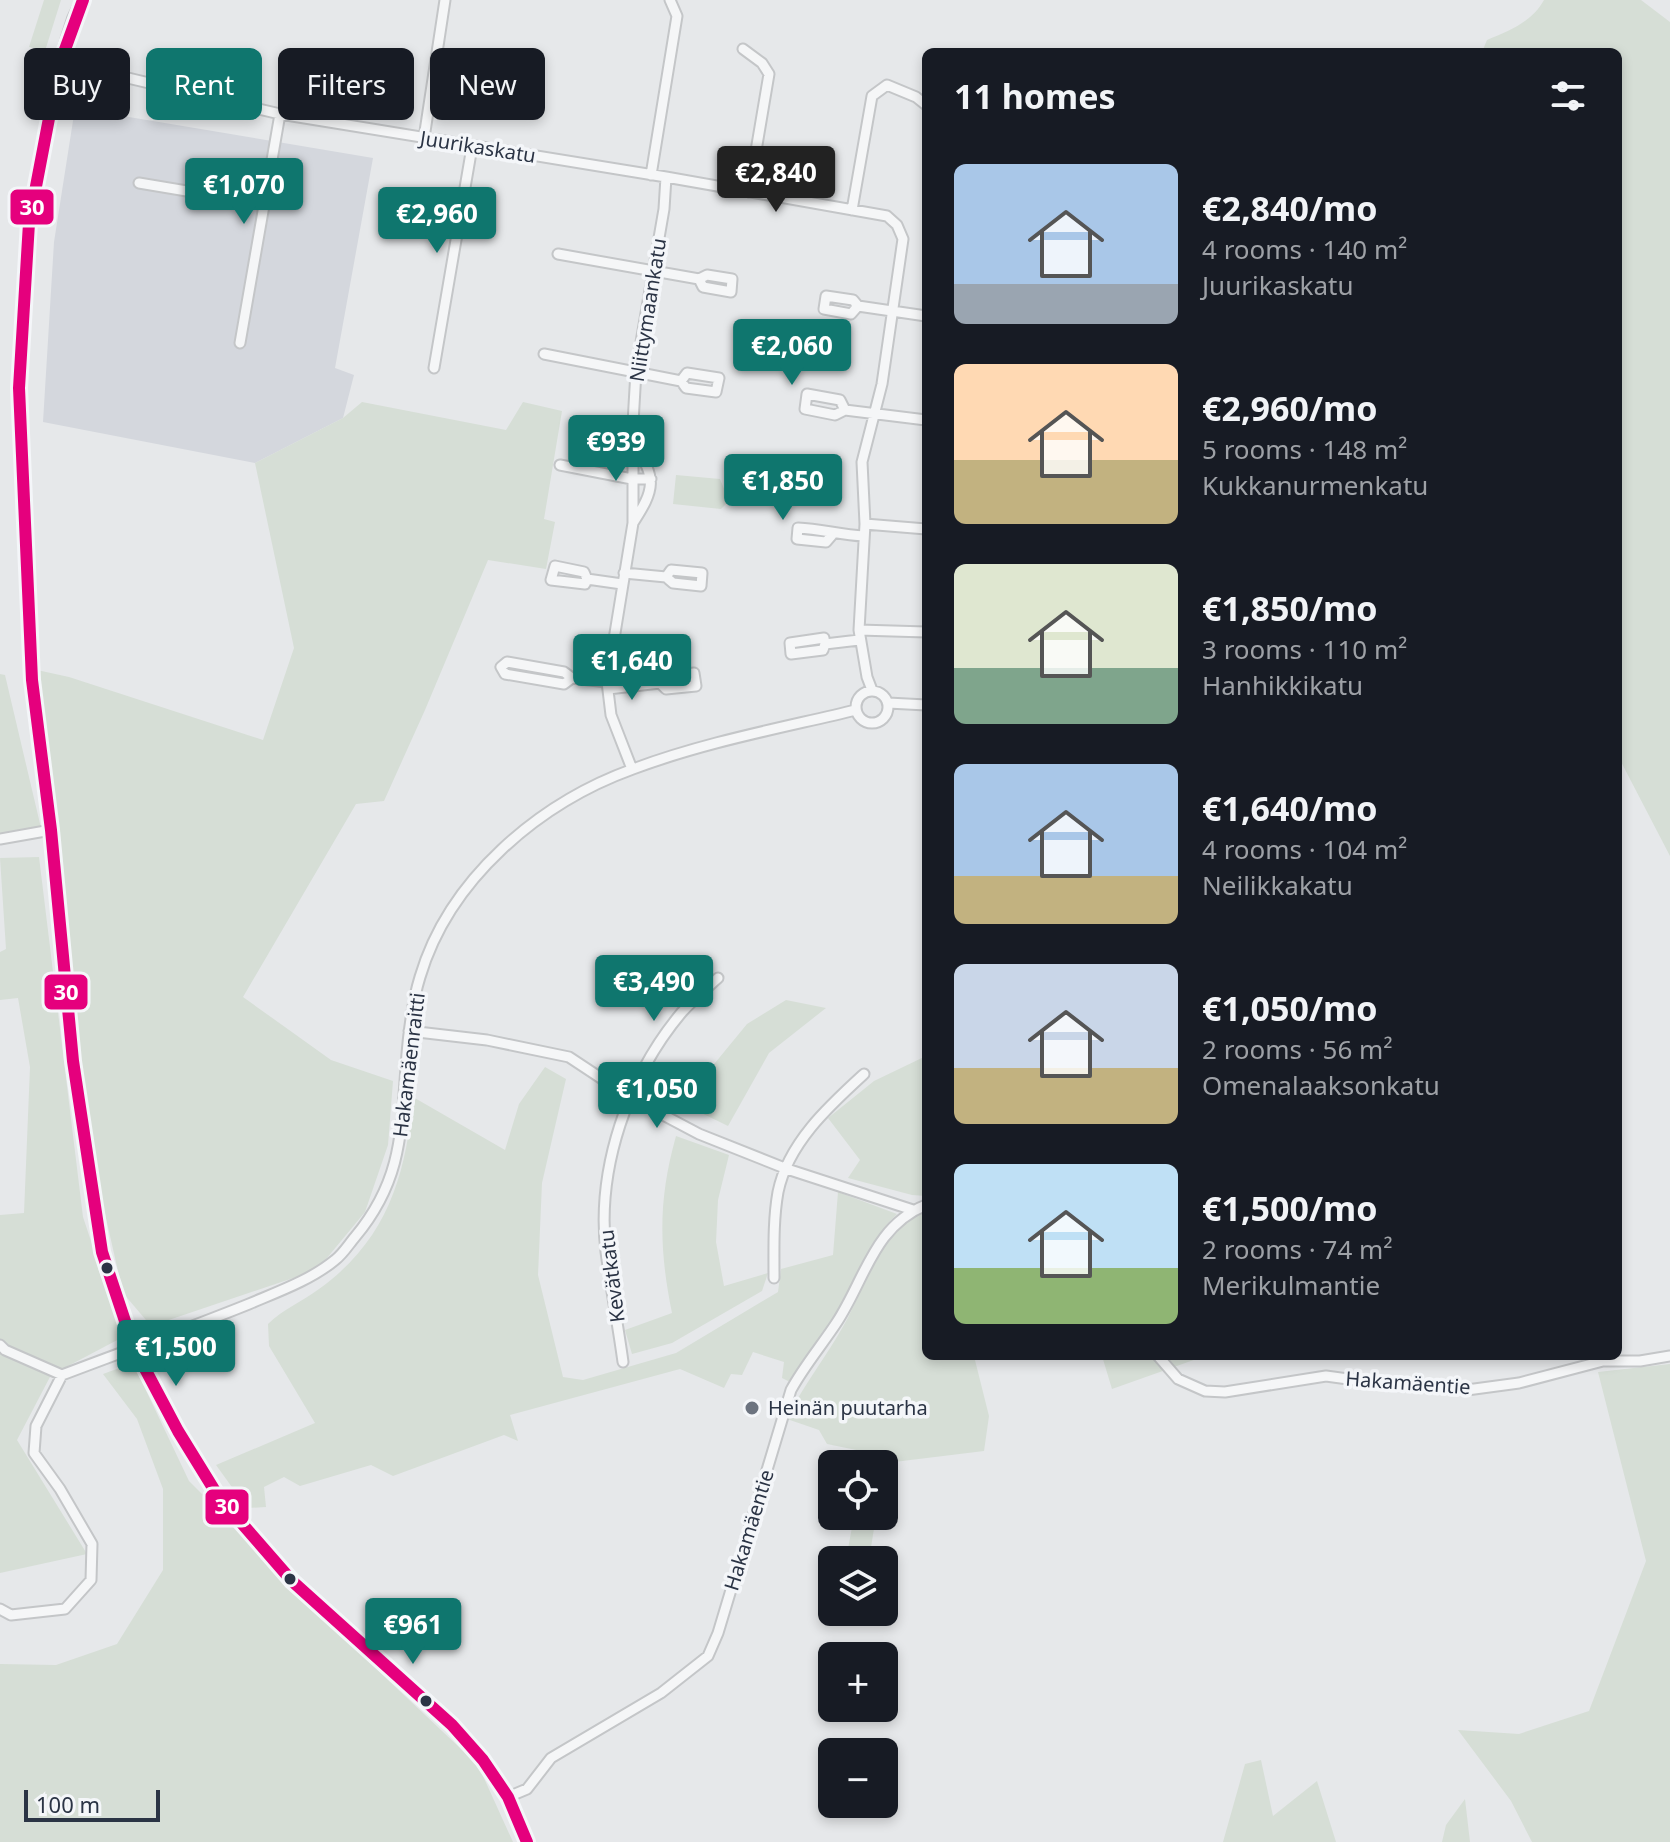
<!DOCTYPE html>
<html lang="en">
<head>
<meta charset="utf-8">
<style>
	:root { --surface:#171b24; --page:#20242c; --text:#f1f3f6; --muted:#9ea1a6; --accent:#0f766e }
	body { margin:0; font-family:"Noto Sans",sans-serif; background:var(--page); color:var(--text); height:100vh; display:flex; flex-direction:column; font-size:30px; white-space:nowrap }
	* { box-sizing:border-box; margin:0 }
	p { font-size:26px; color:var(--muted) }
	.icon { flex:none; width:44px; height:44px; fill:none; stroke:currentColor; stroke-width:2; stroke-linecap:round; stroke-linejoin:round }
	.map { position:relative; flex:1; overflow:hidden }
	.sheet { position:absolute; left:922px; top:48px; width:700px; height:1312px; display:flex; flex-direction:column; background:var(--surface); border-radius:12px; box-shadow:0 4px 12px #0003 }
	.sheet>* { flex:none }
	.guide { position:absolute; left:24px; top:48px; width:760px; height:72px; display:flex; gap:16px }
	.fabs { position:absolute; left:818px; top:1450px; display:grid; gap:16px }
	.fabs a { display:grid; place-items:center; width:80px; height:80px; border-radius:12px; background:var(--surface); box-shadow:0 4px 12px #0003; font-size:40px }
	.scale { position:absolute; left:24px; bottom:20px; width:136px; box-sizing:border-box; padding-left:8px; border:4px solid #2b3445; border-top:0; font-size:22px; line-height:28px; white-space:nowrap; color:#2b3445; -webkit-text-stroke:6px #f4f6f9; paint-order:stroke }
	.price { position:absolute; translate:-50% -68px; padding:0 18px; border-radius:8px; background:var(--accent); color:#fff; font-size:26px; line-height:52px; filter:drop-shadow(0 2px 4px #0008) }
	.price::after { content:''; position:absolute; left:50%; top:48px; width:24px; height:18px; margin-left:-12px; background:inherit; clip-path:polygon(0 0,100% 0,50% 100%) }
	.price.on { background:#222; color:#fff }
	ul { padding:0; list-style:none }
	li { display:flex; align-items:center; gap:24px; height:200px; padding:0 32px }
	li span { display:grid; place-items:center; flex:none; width:224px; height:160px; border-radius:12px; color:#555 }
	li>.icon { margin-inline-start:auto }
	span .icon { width:96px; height:96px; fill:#fffc; stroke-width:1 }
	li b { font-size:34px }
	h2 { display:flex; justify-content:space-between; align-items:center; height:96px; padding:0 32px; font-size:34px }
	.pill { padding:0 28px; border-radius:12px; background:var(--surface); box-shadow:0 4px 12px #0003; font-size:28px; line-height:72px }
	.pill.on { background:var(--accent); color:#fff }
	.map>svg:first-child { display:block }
</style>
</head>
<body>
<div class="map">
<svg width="1670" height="1842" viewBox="0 0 1670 1842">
	<rect width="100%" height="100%" fill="#e6e8ea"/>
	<path fill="#d4d7dd" d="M75 108 373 158 335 368 354 375 343 418 255 463 43 422 54 242Z"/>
	<path fill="#d6ded6" d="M44 0H61L45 51 29 47Z
		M1544 0H1641L1670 22V856L1618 756V52H1482L1487 40C1509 31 1532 22 1544 0Z
		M362 402 506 430 523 402 562 411 544 519 555 522 546 569 488 560 425 710 384 801 356 804 243 997 331 1060 393 1081 388 1145 365 1212 317 1270 151 1326 123 1293 103 1205 81 1089 37 670 69 677 263 740 294 648 255 463 343 418Z
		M676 475 720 479 729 501 721 509 673 504Z
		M0 674 5 675 41 828 0 836Z
		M39 857 83 1217 123 1337 51 1375 17 1440 87 1554 0 1573V1215L24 1213 30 1067 18 998 0 1000V952L6 949 0 858Z
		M786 1000 826 1008 769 1053 728 1126 689 1107 701 1080 747 1024Z
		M926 1056V1196L912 1195 848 1178 860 1160 828 1118 874 1081Z
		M545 1067 566 1079 542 1183 538 1275 563 1377 583 1380 676 1353 778 1292 781 1269 833 1255 838 1192 897 1214C866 1243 856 1286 833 1320 819 1342 803 1360 790 1382L782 1378 784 1362 753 1352 742 1375 731 1374 724 1388 680 1369 510 1415 518 1441 504 1435 393 1476 371 1465 300 1486 284 1477 264 1487 266 1507 247 1508 216 1465 315 1423 269 1346 268 1324C283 1309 302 1302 319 1289 387 1240 406 1176 413 1097L505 1150 519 1104Z
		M676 1136 729 1155 718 1200 716 1242 724 1286 768 1273 762 1291 672 1343 632 1354 625 1330 672 1313C659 1249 658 1200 676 1136Z
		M926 1212V1356H974L989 1416 984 1451 886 1463 884 1472V1464H864L866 1452 827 1444 819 1430 787 1419C803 1385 827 1356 845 1323 865 1288 880 1221 926 1212Z
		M1102 1356H1205L1112 1389Z
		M133 1363 189 1481 388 1680 478 1765 513 1842H0V1664L56 1665 117 1644 163 1570V1489L137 1419 103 1374Z
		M1670 1364V1842H1532L1511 1801 1458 1730 1519 1734 1589 1711 1646 1561 1598 1372Z
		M854 1516H876L869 1560H846Z
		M1261 1760 1273 1816 1317 1781 1336 1842H1223L1245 1764Z
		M1465 1799 1470 1842H1442L1446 1825Z"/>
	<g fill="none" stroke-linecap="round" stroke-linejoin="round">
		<g stroke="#c4c6c8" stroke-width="13">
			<path id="street" d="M743 49 762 63 769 74 749 192
				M59 66 90 69 280 114 666 177 887 216 897 225 903 239 882 384 862 462 865 524 859 630 867 677 872 690
				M424 138 445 0
				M651 175 677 16 670 0
				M139 183 264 204
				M852 210 872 96 887 85 916 97 926 105
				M558 254 699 279 707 275 732 279 731 292 703 287 699 279
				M858 306 851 314 824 309 826 296 853 300 858 306 926 316
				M240 343 280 114
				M544 354 681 381 687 373 719 378 716 392 686 388 681 381
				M434 368 472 147
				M845 410 835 415 805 409 807 394 840 400 845 410 926 420
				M560 465 632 479H651
				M633 523C655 489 657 479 634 444
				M865 524 926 529
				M832 535 826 542 797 539 798 528C822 529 840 535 864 536
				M624 573 666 577 671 570 702 573 701 586 673 583 666 577
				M587 579 585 584 551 580 555 566 584 572 587 579 622 584
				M859 630 926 632
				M825 644 823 650 791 654 790 643 824 638 825 644 859 640
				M572 678 564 684 505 674 501 667 507 662 564 672 572 678 607 682
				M608 689 660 683 661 678 694 673 696 686 666 689 660 683
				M856 707a16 16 0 1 1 32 0a16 16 0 1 1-32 0Z
				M888 703 926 705
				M632 769 611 715 607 682 633 523V423L636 371 664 209 666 177
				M0 839 51 830
				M409 1031 487 1040 569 1057 631 1098 699 1134 787 1169 913 1210
				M774 1278C774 1250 773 1220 778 1192 788 1143 829 1106 864 1074
				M0 1345 5 1350 62 1375C125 1351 187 1329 249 1304 277 1292 311 1280 335 1260 343 1254 349 1244 355 1237 401 1182 401 1135 406 1067 408 1037 411 1006 420 977 449 879 539 803 633 769 705 742 781 728 856 710
				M1158 1356 1178 1379 1205 1391 1225 1392 1326 1376 1399 1386 1467 1390 1519 1383 1603 1361H1640L1670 1356
				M623 1362C618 1325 611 1289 606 1252 596 1169 628 1076 682 1012 693 1000 706 989 718 978
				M0 1609 11 1615 65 1609 91 1580 92 1544 60 1489 34 1453 36 1426 62 1375
				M508 1797 527 1789 551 1758 661 1693 708 1656 718 1633 791 1390C804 1366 822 1345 837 1322 865 1279 874 1226 926 1205"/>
		</g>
		<g stroke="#c4c6c8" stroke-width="16">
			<path id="secondary" d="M83 0 74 19 59 66 29 223 19 388 32 680 51 830 73 1061 102 1252 134 1348 178 1431 218 1496 292 1581 452 1725 483 1760 508 1797 527 1842"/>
		</g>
		<use href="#street" stroke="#f5f6f7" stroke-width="9"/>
		<use href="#secondary" stroke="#f8f8f8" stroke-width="12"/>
		<g stroke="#f4f6f9" stroke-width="18">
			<path id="bus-1" d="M83 0 59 66 29 223 19 388 32 680 51 830 73 1061 102 1252 134 1348 178 1431 218 1496 292 1581 452 1725 483 1760 508 1797 527 1842"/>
		</g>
		<use href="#bus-1" stroke="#e5007d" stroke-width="12"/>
	</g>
	<g fill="#2b3445" stroke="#f4f6f9" stroke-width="3">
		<circle cx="107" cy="1268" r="7"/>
		<circle cx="290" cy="1579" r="7"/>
		<circle cx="426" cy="1701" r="7"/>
	</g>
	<circle fill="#6c737f" stroke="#f4f6f9" stroke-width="3" cx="752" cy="1408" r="8"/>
	<g text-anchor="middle" stroke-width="7" stroke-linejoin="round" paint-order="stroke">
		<g font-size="20" fill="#2b3445" stroke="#f4f6f9">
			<text transform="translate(478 147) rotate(9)" y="7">Juurikaskatu</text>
			<text transform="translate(648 310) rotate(-81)" y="7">Niittymaankatu</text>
			<text transform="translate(409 1065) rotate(-83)" y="7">Hakamäenraitti</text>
			<text transform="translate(612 1276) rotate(-97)" y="7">Kevätkatu</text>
			<text transform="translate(1408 1383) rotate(4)" y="7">Hakamäentie</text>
			<text transform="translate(749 1530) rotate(-73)" y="7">Hakamäentie</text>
		</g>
		<g font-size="20" fill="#2b3445" stroke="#f4f6f9" text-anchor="start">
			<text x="768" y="1415">Heinän puutarha</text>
		</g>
	</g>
	<g stroke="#f4f6f9" stroke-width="3">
		<rect x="9" y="188" width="46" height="38" rx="8" fill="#e5007d"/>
		<rect x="43" y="973" width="46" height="38" rx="8" fill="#e5007d"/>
		<rect x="204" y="1488" width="46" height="38" rx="8" fill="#e5007d"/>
	</g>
	<g font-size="22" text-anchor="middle" font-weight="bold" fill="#fff">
		<text x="32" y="215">30</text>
		<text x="66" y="1000">30</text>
		<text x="227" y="1514">30</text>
	</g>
</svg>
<div class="fabs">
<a><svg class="icon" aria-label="locate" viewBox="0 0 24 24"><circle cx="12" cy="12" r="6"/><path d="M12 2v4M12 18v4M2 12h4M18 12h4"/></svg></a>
<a><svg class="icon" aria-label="layers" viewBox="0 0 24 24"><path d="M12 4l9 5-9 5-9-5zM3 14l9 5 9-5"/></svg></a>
<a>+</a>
<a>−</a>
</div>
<div class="scale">100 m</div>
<b class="price on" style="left:776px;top:214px">€2,840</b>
<b class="price" style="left:244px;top:226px">€1,070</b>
<b class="price" style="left:437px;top:255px">€2,960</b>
<b class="price" style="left:792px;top:387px">€2,060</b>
<b class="price" style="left:616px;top:483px">€939</b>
<b class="price" style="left:783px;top:522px">€1,850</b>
<b class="price" style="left:632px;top:702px">€1,640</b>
<b class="price" style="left:654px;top:1023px">€3,490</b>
<b class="price" style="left:657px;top:1130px">€1,050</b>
<b class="price" style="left:176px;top:1388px">€1,500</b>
<b class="price" style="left:413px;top:1666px">€961</b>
<div class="guide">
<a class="pill">Buy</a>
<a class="pill on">Rent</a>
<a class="pill">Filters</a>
<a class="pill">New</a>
</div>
<section class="sheet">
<h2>11 homes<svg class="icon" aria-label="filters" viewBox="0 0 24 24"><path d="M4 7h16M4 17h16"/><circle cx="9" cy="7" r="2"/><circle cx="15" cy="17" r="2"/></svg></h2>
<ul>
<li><span style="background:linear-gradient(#a9c7e8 75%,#9aa5b1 0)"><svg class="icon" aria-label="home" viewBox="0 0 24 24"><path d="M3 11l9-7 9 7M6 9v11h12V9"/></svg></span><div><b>€2,840/mo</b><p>4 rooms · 140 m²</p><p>Juurikaskatu</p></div></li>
<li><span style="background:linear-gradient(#ffd9b3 60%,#c2b280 0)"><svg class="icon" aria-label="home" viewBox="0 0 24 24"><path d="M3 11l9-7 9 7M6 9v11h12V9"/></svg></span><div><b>€2,960/mo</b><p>5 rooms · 148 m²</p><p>Kukkanurmenkatu</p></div></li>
<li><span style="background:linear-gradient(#dfe7d0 65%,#7fa58c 0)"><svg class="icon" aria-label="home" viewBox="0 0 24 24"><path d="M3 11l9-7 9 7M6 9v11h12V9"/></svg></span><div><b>€1,850/mo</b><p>3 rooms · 110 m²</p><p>Hanhikkikatu</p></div></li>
<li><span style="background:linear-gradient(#a9c7e8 70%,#c2b280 0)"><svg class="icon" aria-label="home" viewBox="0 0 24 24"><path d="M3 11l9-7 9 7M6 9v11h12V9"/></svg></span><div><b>€1,640/mo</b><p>4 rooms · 104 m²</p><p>Neilikkakatu</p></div></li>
<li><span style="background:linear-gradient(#c9d6e8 65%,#c2b280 0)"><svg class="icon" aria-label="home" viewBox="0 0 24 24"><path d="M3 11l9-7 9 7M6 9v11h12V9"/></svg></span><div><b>€1,050/mo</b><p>2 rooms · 56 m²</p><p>Omenalaaksonkatu</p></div></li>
<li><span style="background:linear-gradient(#bfe0f5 65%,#8fb573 0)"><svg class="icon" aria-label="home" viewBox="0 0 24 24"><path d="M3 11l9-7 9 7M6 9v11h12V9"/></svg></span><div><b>€1,500/mo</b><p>2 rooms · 74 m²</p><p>Merikulmantie</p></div></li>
</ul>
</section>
</div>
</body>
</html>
